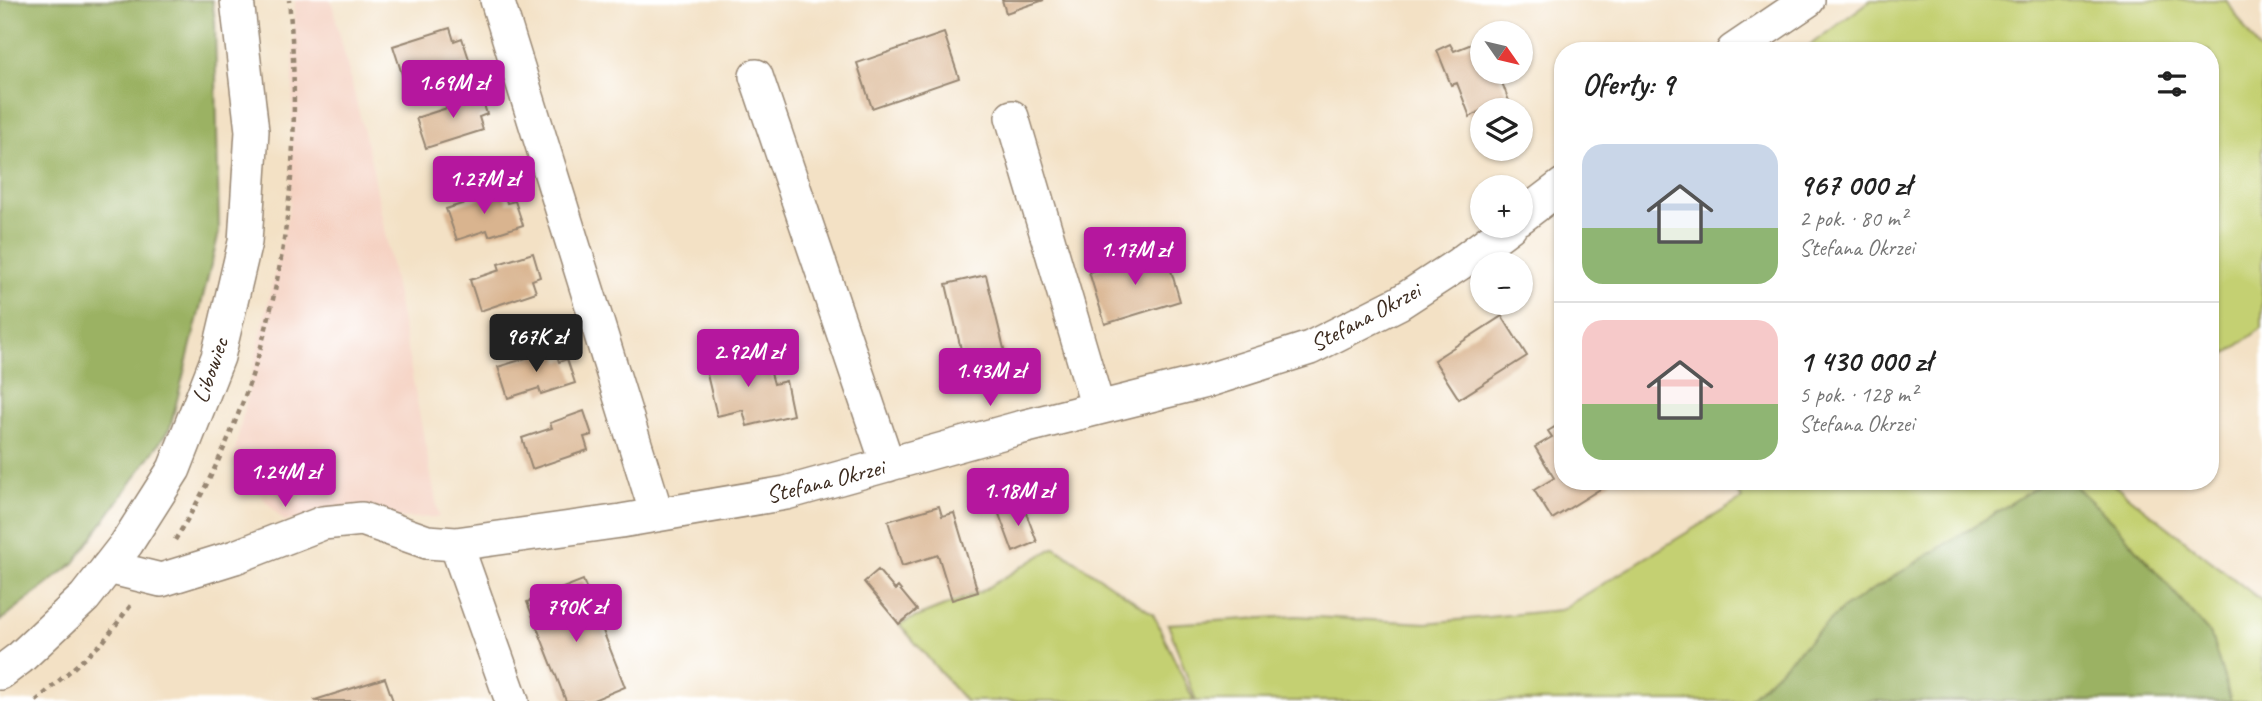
<!DOCTYPE html>
<html lang="pl">
<head>
<meta charset="utf-8">
<style>
	:root { --surface:#fff; --page:#f6f6f6; --text:#222; --muted:#767676; --line:#e0e0e0; --accent:#b5179e }
	body { margin:0; font-family:Caveat,sans-serif; background:var(--page); color:var(--text); height:100vh; display:flex; flex-direction:column; font-size:26px; white-space:nowrap }
	* { box-sizing:border-box; margin:0 }
	p { font-size:23px; color:var(--muted) }
	.icon { flex:none; width:38px; height:38px; fill:none; stroke:currentColor; stroke-width:2; stroke-linecap:round; stroke-linejoin:round }
	.map { position:relative; flex:1; overflow:hidden }
	.side { position:absolute; left:1554px; top:42px; width:665px; height:448px; display:flex; flex-direction:column; background:var(--surface); border-radius:28px; box-shadow:0 2px 5px #0004 }
	.side>* { flex:none }
	.needle { width:46px; rotate:124deg }
	.buttons { position:absolute; left:1470px; top:21px; display:grid; gap:14px }
	.buttons a { display:grid; place-items:center; width:63px; height:63px; border-radius:50%; background:var(--surface); box-shadow:0 2px 5px #0004; font-size:35px }
	.price { position:absolute; translate:-50% -60px; padding:0 16px; border-radius:7px; background:var(--accent); color:#fff; font-size:23px; line-height:46px; filter:drop-shadow(0 2px 4px #0008) }
	.price::after { content:''; position:absolute; left:50%; top:42px; width:21px; height:16px; margin-left:-10px; background:inherit; clip-path:polygon(0 0,100% 0,50% 100%) }
	.price.selected { background:#222; color:#fff }
	ul { padding:0; list-style:none }
	li { display:flex; align-items:center; gap:21px; height:175px; padding:0 28px }
	li+li { border-top:2px solid var(--line) }
	li span { display:grid; place-items:center; flex:none; width:196px; height:140px; border-radius:21px; color:#555 }
	li>.icon { margin-inline-start:auto }
	span .icon { width:84px; height:84px; fill:#fffc; stroke-width:1 }
	li b { font-size:30px }
	h2 { display:flex; justify-content:space-between; align-items:center; height:84px; padding:0 28px; font-size:30px }
	.map>svg:first-child { display:block }
</style>
</head>
<body>
<div class="map">
<svg width="2262" height="701" viewBox="0 0 2262 701">
	<rect width="100%" height="100%" fill="#fff"/>
	<filter id="ink" filterUnits="userSpaceOnUse"><feTurbulence type="fractalNoise" baseFrequency=".0143" numOctaves="2"/><feDisplacementMap in="SourceGraphic" scale="14" xChannelSelector="R" yChannelSelector="G"/><feConvolveMatrix kernelMatrix="1 2 1 2 8 2 1 2 1" color-interpolation-filters="sRGB"/></filter>
	<filter id="wash" filterUnits="userSpaceOnUse"><feTurbulence type="fractalNoise" baseFrequency=".00686" numOctaves="4" result="noise"/><feDisplacementMap in="SourceGraphic" scale="28" xChannelSelector="R" yChannelSelector="G"/><feGaussianBlur stdDeviation="1.57" result="paint"/><feColorMatrix in="noise" values="0 0 0 0 0 0 0 0 0 0 0 0 0 0 0 0 0 1.4 0 .05"/><feComposite in="paint" operator="in"/></filter>
	<g filter="url(#wash)">
		<rect width="100%" height="100%" fill="#f3e1c5"/>
		<path fill="#f5d2c2" d="M295 0H331L372 165 439 517 284 521 232 464 290 204Z"/>
		<path fill="#c4d072" stroke="#807d48" stroke-width="2" d="M1871 0H2226L2262 54V328L2210 366V51H1802Z
			M1731 481H2109L2262 601V701H1196L1168 624 1296 616 1426 623 1560 610 1742 499Z
			M1055 547 1153 614 1194 701H965L899 624 980 592Z"/>
		<path fill="#9bb264" stroke="#6b6e41" stroke-width="2" d="M0 0H212L215 20 219 233 170 428 74 563 0 621Z
			M2046 481H2070L2116 525 2211 635 2231 701H1747L1842 609Z"/>
		<g id="blocks">
			<path fill="#d9b48f" d="M1002 0H1044L1006 13Z
				M450 28 454 41 462 38 470 62 436 73 434 67 403 77 393 46Z
				M944 33 959 78 872 108 857 63Z
				M1482 40V72H1498L1512 109 1482 110 1470 117 1457 83 1451 85 1437 50 1450 44 1454 51Z
				M479 90 487 114 479 117 483 130 426 148 416 118 447 108 445 102Z
				M503 191 507 203 515 201 523 225 489 236 487 230 457 240 446 209Z
				M1165 250 1180 301 1105 324 1089 272Z
				M533 253 540 277 532 280 536 292 480 311 470 280 500 270 498 264Z
				M986 275 1006 357 965 367 946 284Z
				M1502 316 1527 356 1459 399 1434 360Z
				M555 349 559 362 567 359 575 383 541 394 539 388 508 398 498 367Z
				M765 352 774 384 786 381 793 415 747 426 743 410 717 416 705 366 727 361 730 356 739 354 744 357Z
				M584 411 592 435 584 437 588 450 532 469 522 438 552 428 550 423Z
				M1563 422V481H1613L1552 519 1534 490 1554 478 1535 447 1552 437 1548 431Z
				M1023 505 1037 542 1013 552 999 514Z
				M939 506 942 516 954 513 978 592 952 600 938 555 902 566 888 521Z
				M878 570 895 590 898 587 917 610 899 624 864 582Z
				M583 580 625 687 591 701H566L527 602Z
				M385 678 393 701H316L315 700Z"/>
		</g>
	</g>
	<g filter="url(#ink)">
		<use href="#blocks" fill-opacity="0" stroke="#978672" stroke-width="2"/>
		<g fill="none" stroke-linecap="round" stroke-linejoin="round">
			<g stroke="#978672" stroke-width="36">
				<path id="minor" d="M497 0 657 515
					M1733 51 1808 0
					M756 76 888 465
					M1012 117 1098 408
					M1521 217 1563 185
					M456 544 512 701
					M108 567 161 580 235 557 323 523 362 519 427 542 456 544 621 521 786 493 1019 428 1206 381 1310 348 1399 303 1459 264 1510 226
					M0 673 20 658 85 597 127 543 174 469 218 357 245 242 252 131 237 0"/>
			</g>
			<path stroke="#978672" stroke-width="4.5" stroke-dasharray="5 5" stroke-linecap="butt" d="M175 540C277 377 307 190 289 0
				M36 701 103 642 131 605"/>
			<use href="#minor" stroke="#fff" stroke-width="33"/>
		</g>
	</g>
	<g text-anchor="middle" stroke-width="6" stroke-linejoin="round" paint-order="stroke">
		<g font-size="24" fill="#3b2a1e" stroke="#fff">
			<text transform="translate(1365 317) rotate(-28)" y="8">Stefana Okrzei</text>
			<text transform="translate(210 370) rotate(-71)" y="8">Libowiec</text>
			<text transform="translate(825 481) rotate(-14)" y="8">Stefana Okrzei</text>
		</g>
	</g>
</svg>
<div class="buttons">
<a><svg class="needle" viewBox="-14 -14 28 28"><path d="M0-13l5 13h-10z" fill="#e53935"/><path d="M0 13l5-13h-10z" fill="#767676"/></svg></a>
<a><svg class="icon" aria-label="layers" viewBox="0 0 24 24"><path d="M12 4l9 5-9 5-9-5zM3 14l9 5 9-5"/></svg></a>
<a>+</a>
<a>−</a>
</div>
<b class="price" style="left:453px;top:120px">1.69M zł</b>
<b class="price" style="left:484px;top:216px">1.27M zł</b>
<b class="price" style="left:1135px;top:287px">1.17M zł</b>
<b class="price selected" style="left:536px;top:374px">967K zł</b>
<b class="price" style="left:748px;top:389px">2.92M zł</b>
<b class="price" style="left:990px;top:408px">1.43M zł</b>
<b class="price" style="left:285px;top:509px">1.24M zł</b>
<b class="price" style="left:1018px;top:528px">1.18M zł</b>
<b class="price" style="left:576px;top:644px">790K zł</b>
<section class="side">
<h2>Oferty: 9<svg class="icon" aria-label="filters" viewBox="0 0 24 24"><path d="M4 7h16M4 17h16"/><circle cx="9" cy="7" r="2"/><circle cx="15" cy="17" r="2"/></svg></h2>
<ul>
<li><span style="background:linear-gradient(#c9d6e8 60%,#8fb573 0)"><svg class="icon" aria-label="home" viewBox="0 0 24 24"><path d="M3 11l9-7 9 7M6 9v11h12V9"/></svg></span><div><b>967 000 zł</b><p>2 pok. · 80 m²</p><p>Stefana Okrzei</p></div></li>
<li><span style="background:linear-gradient(#f6c9c9 60%,#8fb573 0)"><svg class="icon" aria-label="home" viewBox="0 0 24 24"><path d="M3 11l9-7 9 7M6 9v11h12V9"/></svg></span><div><b>1 430 000 zł</b><p>5 pok. · 128 m²</p><p>Stefana Okrzei</p></div></li>
</ul>
</section>
</div>
</body>
</html>
